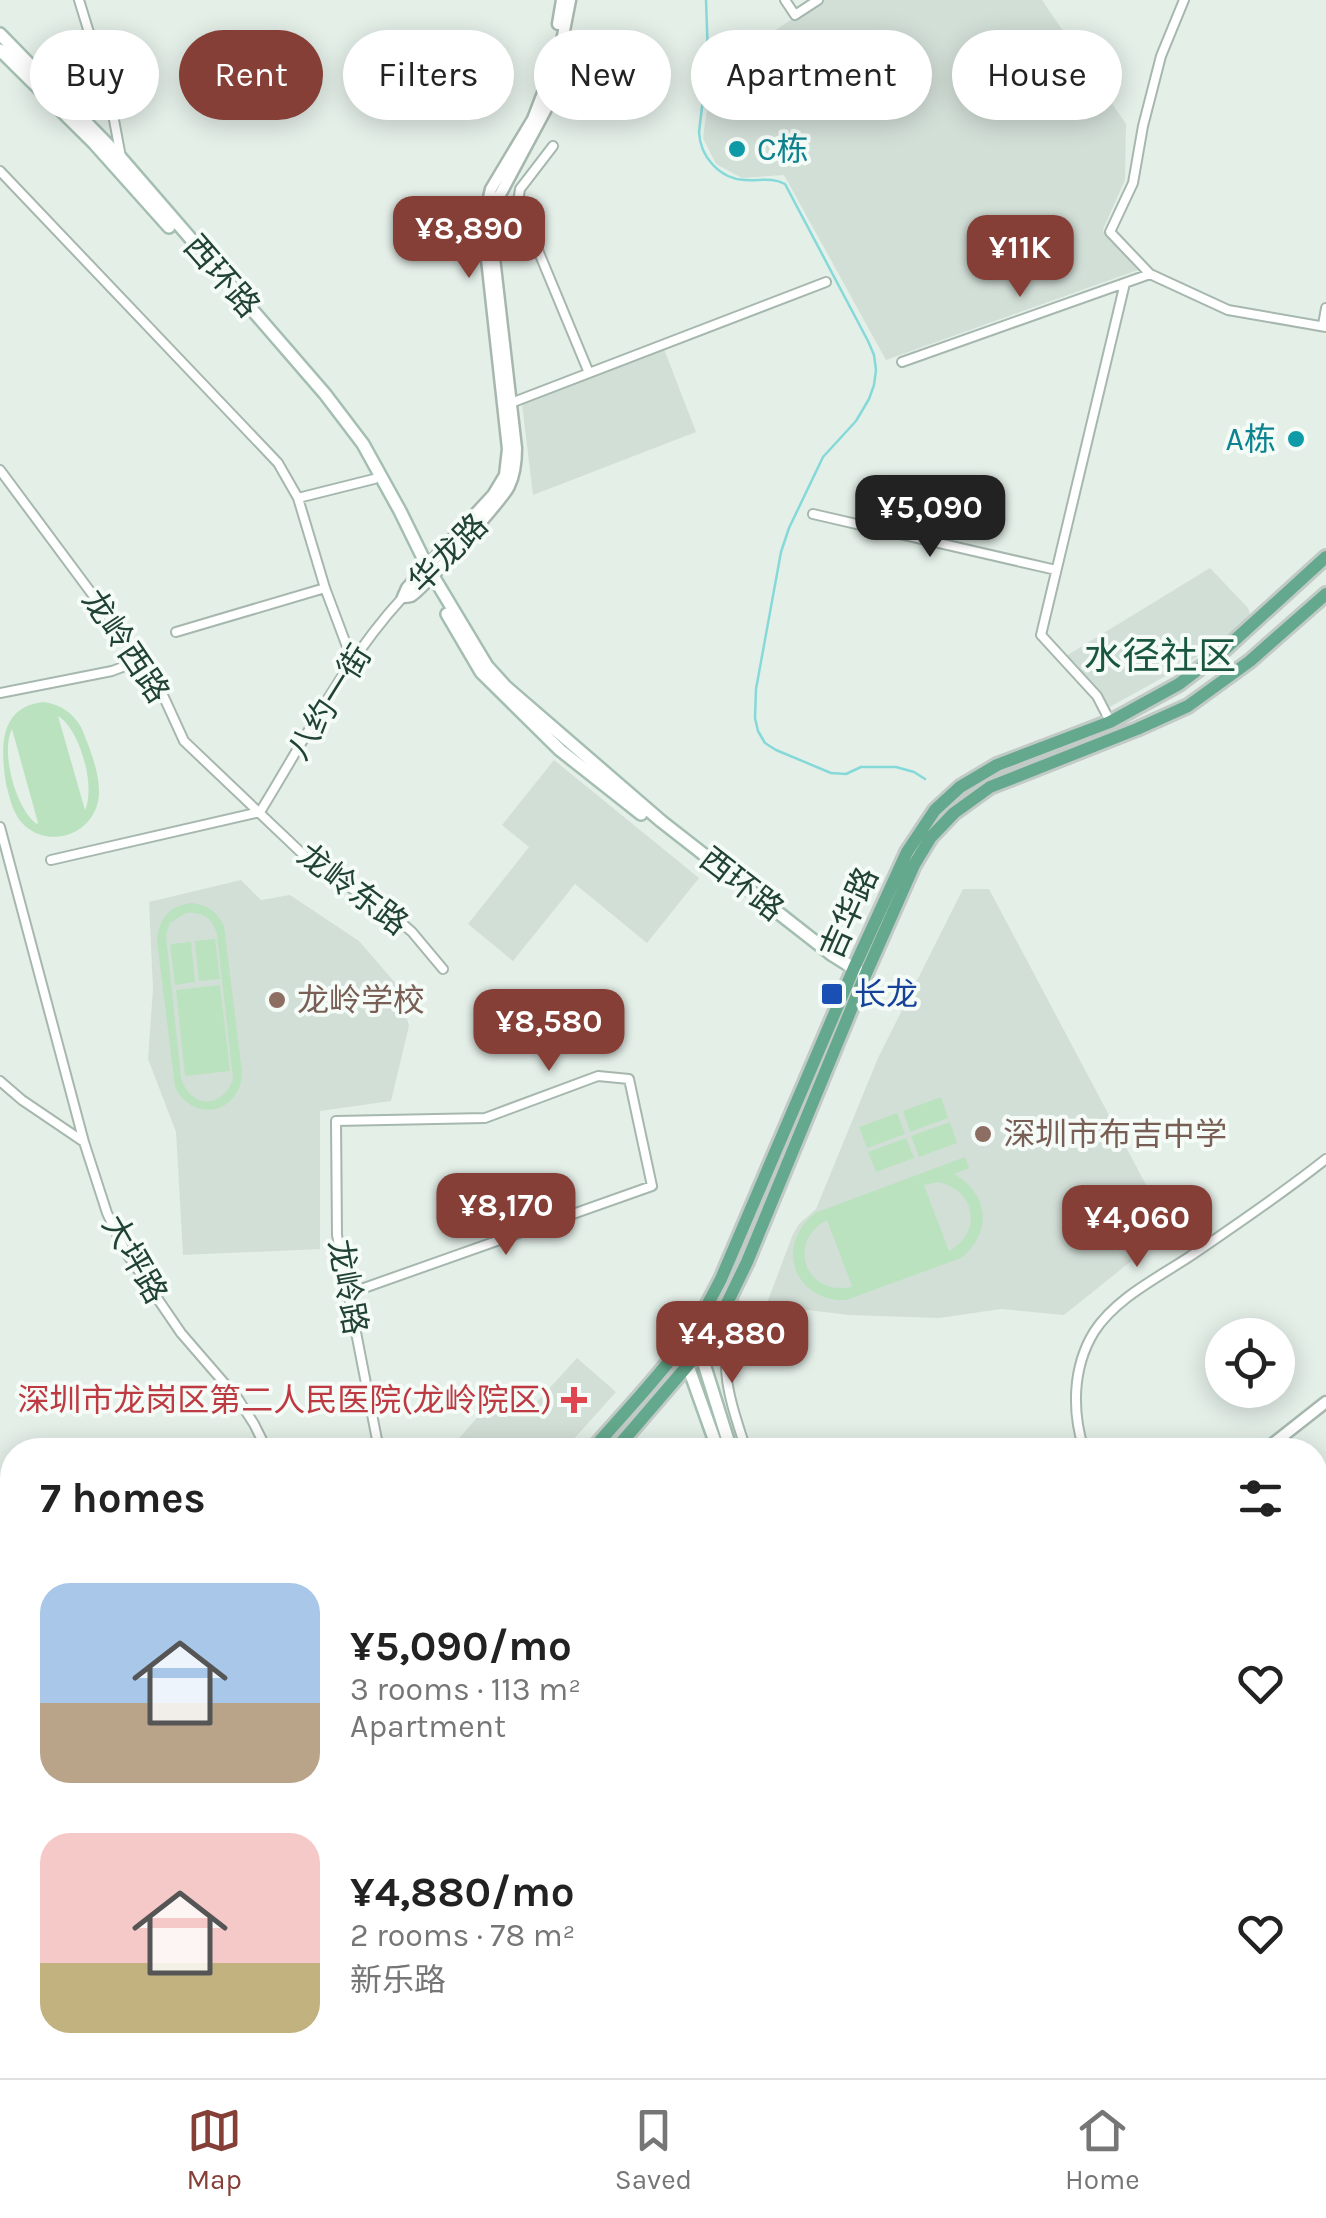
<!DOCTYPE html>
<html lang="en">
<head>
<meta charset="utf-8">
<style>
	:root { --surface:#fff; --page:#f6f6f6; --text:#222; --muted:#767676; --line:#e0e0e0; --accent:#853f37 }
	body { margin:0; font-family:Karla,"Noto Sans SC",sans-serif; background:var(--page); color:var(--text); height:100vh; display:flex; flex-direction:column; font-size:38px; white-space:nowrap }
	* { box-sizing:border-box; margin:0 }
	p { font-size:32px; color:var(--muted) }
	.icon { flex:none; width:55px; height:55px; fill:none; stroke:currentColor; stroke-width:2; stroke-linecap:round; stroke-linejoin:round }
	.map { position:relative; flex:1; overflow:hidden }
	.drawer { position:absolute; left:0px; top:1438px; width:1328px; height:642px; display:flex; flex-direction:column; background:var(--surface); border-radius:40px 40px 0 0; box-shadow:0 5px 25px #0003 }
	.drawer>* { flex:none }
	.guide { position:absolute; left:30px; top:30px; width:1268px; height:90px; display:flex; gap:20px }
	.fabs { position:absolute; left:1205px; top:1318px; display:grid; gap:20px }
	.fabs a { display:grid; place-items:center; width:90px; height:90px; border-radius:50%; background:var(--surface); box-shadow:0 5px 25px #0003; font-size:50px }
	.price { position:absolute; translate:-50% -85px; padding:0 22px; border-radius:20px; background:var(--accent); color:#fff; font-size:32px; line-height:65px; filter:drop-shadow(0 2px 5px #0008) }
	.price::after { content:''; position:absolute; left:50%; top:60px; width:30px; height:22px; margin-left:-15px; background:inherit; clip-path:polygon(0 0,100% 0,50% 100%) }
	.price.active { background:#222; color:#fff }
	ul { padding:0; list-style:none }
	li { display:flex; align-items:center; gap:30px; height:250px; padding:0 40px }
	li span { display:grid; place-items:center; flex:none; width:280px; height:200px; border-radius:30px; color:#555 }
	li>.icon { margin-inline-start:auto }
	span .icon { width:120px; height:120px; fill:#fffc; stroke-width:1 }
	li b { font-size:42px }
	h2 { display:flex; justify-content:space-between; align-items:center; height:120px; padding:0 40px; font-size:42px }
	.tag { padding:0 35px; border-radius:45px; background:var(--surface); box-shadow:0 5px 25px #0003; font-size:35px; line-height:90px }
	.tag.active { background:var(--accent); color:#fff }
	.menu { display:flex; justify-content:space-around; align-items:center; height:140px; border-top:2px solid var(--line); background:var(--surface); font-size:28px; color:var(--muted) }
	.menu a { display:grid; justify-items:center; gap:5px }
	.menu .active { color:var(--accent) }
	.map>svg:first-child { display:block }
</style>
</head>
<body>
<div class="map">
<svg width="1326" height="2078" viewBox="0 0 1326 2078">
	<rect width="100%" height="100%" fill="#e4efe8"/>
	<path fill="#d2dfd7" d="M821 0H1042L1126 124 1125 180 1104 227 1103 232 1138 270 886 360 784 175 742 178 716 164 703 138 712 72Z
		M664 349 696 432 533 495 522 404Z
		M1210 568 1248 608 1250 615 1236 630 1182 667 1108 708 1101 693 1066 656Z
		M554 760 699 878 647 943 575 884 513 961 468 924 529 847 502 825Z
		M241 880 261 900 290 895 359 941 398 986 409 1026 391 1101 320 1111V1249L183 1255 176 1132 148 1059 153 989 149 902Z
		M963 889H989L1170 1230 1064 1315 1001 1309 939 1318 849 1315 775 1306 767 1303 793 1234 799 1224 816 1209 878 1058Z
		M577 1358 616 1392 564 1450H449L501 1390 533 1406Z
		M1326 2018V2078H1258L1255 2068H1315V2021Z
		M344 2068H802L764 2078H294Z"/>
	<path fill="#bbe2bf" fill-rule="evenodd" d="M44 702C61 705 72 712 81 727 89 746 100 773 99 794 97 832 53 850 25 826 13 815 10 799 6 784 0 746 0 706 44 702ZM58 716C80 729 96 787 85 810ZM12 729 38 823 37 824C16 810 0 751 12 729Z
		M192 903C208 905 217 912 224 926L242 1072C241 1114 193 1124 175 1087L157 941C158 919 170 905 192 903ZM186 913C202 911 214 919 217 935L233 1079C223 1109 190 1109 181 1078L166 935 170 923Z
		M215 939 220 979 199 981 195 941Z
		M191 942 195 982 175 985 170 944Z
		M220 985 230 1071 185 1076 176 990Z
		M941 1097 948 1118 910 1132 903 1111Z
		M897 1113 905 1134 867 1148 859 1127Z
		M950 1122 957 1143 919 1157 911 1136Z
		M906 1138 914 1158 876 1172 868 1152Z
		M965 1157 969 1168 954 1174C989 1194 993 1232 961 1258L846 1300C794 1302 774 1245 815 1213ZM938 1182C976 1190 983 1232 949 1251L924 1185ZM827 1220 852 1286 851 1287C805 1296 786 1242 827 1220Z"/>
	<g fill="none" stroke-linecap="round" stroke-linejoin="round">
		<path stroke="#86d9d9" stroke-width="2.5" d="M706 0 708 58 699 132C700 157 720 179 745 180 760 181 772 177 785 184L868 341 874 355 876 370 874 385 869 399 856 421 823 457 789 528 781 552 756 689 755 718 758 731 765 743 776 750 831 773 846 774 861 767H896L914 772 925 779"/>
		<path stroke="#86d9d9" stroke-width="18" d="M1315 1955 1326 1954
			M922 2078 954 2068"/>
		<g stroke="#a6b8ae" stroke-width="12">
			<path id="minor" d="M79 0 111 104 121 157
				M785 0 795 15 818 0
				M1184 0 1161 56 1143 126 1133 183 1110 232 1150 274 1228 310 1326 327
				M553 146 520 189 518 202 589 373
				M0 171 278 463 298 498 325 588 352 660
				M1323 325 1326 308
				M902 362 1150 274
				M511 403 826 282
				M0 470 156 680 184 741 310 861 396 918 412 932 443 969
				M298 498 374 479
				M813 514 1056 570
				M176 632 325 588
				M0 693 112 671 141 660
				M1111 723 1097 696 1041 635 1125 283
				M260 812C305 739 345 660 403 597
				M0 827 84 1142
				M51 860 260 812
				M0 1081 22 1100 84 1142 107 1213 125 1251 181 1333 238 1399 254 1424 267 1450
				M347 1294 652 1186 629 1079 598 1076 485 1118 336 1121 337 1235 379 1450
				M728 1301 738 1307C715 1363 729 1396 746 1450
				M1084 1450C1072 1412 1072 1368 1094 1332 1115 1299 1157 1278 1189 1257 1236 1225 1282 1194 1326 1159
				M1315 1640 1326 1632
				M1248 2068 1252 2078"/>
		</g>
		<g stroke="#a6b8ae" stroke-width="15">
			<path id="tertiary" d="M558 24 562 0
				M403 597C406 597 408 597 411 596 421 591 504 498 509 486 515 474 516 461 516 448L493 249 492 218 495 204 546 109 553 87 570 0
				M403 597 407 588 493 495 505 475 508 449 486 250 485 215 491 189 533 119 548 80
				M1265 1450 1326 1402
				M0 1941 12 1943"/>
		</g>
		<g stroke="#a4bfb1" stroke-width="16">
			<path id="secondary" d="M0 34 121 158 325 394 363 444 400 511 427 566 487 666 506 687 661 821 831 954 858 971
				M0 50 93 142 169 227
				M447 614 481 672 560 750 641 814
				M686 1339 700 1351 731 1450
				M686 1339 688 1366 718 1450
				M1315 1825 1326 1822
				M1315 1991 1326 1988
				M1315 2009 1326 2006
				M921 2068 924 2078
				M933 2068 937 2078
				M1014 2078 1040 2068
				M1062 2078 1091 2068"/>
		</g>
		<g stroke="#c1cac6" stroke-width="18">
			<path id="primary" d="M592 1450C623 1414 657 1379 685 1341 699 1322 710 1300 721 1279L854 968 907 852 935 810 960 787 997 765 1110 722 1179 684 1225 649 1326 557
				M615 1450 700 1351 716 1326 747 1262 864 978 914 865 931 837 954 813 990 787 1137 729 1188 706 1250 661 1326 594
				M0 2011 12 2002
				M0 2033 12 2024"/>
		</g>
		<use href="#minor" stroke="#fff" stroke-width="8"/>
		<use href="#tertiary" stroke="#fff" stroke-width="10"/>
		<use href="#secondary" stroke="#fff" stroke-width="11"/>
		<use href="#primary" stroke="#64a98d" stroke-width="12"/>
		<path stroke="#5b7e6f" stroke-width="2.5" stroke-dasharray="20 10" stroke-linecap="butt" d="M1315 1889 1326 1886
			M1315 1914 1326 1911
			M621 2077 659 2068
			M590 2078 631 2068
			M677 2078 718 2068"/>
	</g>
	<g fill="#0f9aa8" stroke="#f5fbf7" stroke-width="4">
		<circle cx="737" cy="149" r="10"/>
		<circle cx="1296" cy="439" r="10"/>
	</g>
	<rect fill="#1a4fb4" stroke="#f5fbf7" stroke-width="4" x="820" y="982" width="24" height="24" rx="5"/>
	<g fill="#8d6e63" stroke="#f5fbf7" stroke-width="4">
		<circle cx="277" cy="1000" r="10"/>
		<circle cx="983" cy="1134" r="10"/>
	</g>
	<path fill="#e0444e" stroke="#f5fbf7" stroke-width="4" d="M569 1385h10v10h10v10h-10v10h-10v-10h-10v-10h10z"/>
	<g text-anchor="middle" stroke-width="8" stroke-linejoin="round" paint-order="stroke">
		<g font-size="32" fill="#0d838f" stroke="#f5fbf7" text-anchor="start">
			<text x="757" y="160">C栋</text>
			<text x="1276" y="450" text-anchor="end">A栋</text>
		</g>
		<g font-size="32" fill="#214334" stroke="#f5fbf7">
			<text transform="translate(222 276) rotate(49)" y="11">西环路</text>
			<text transform="translate(448 553) rotate(-45)" y="11">华龙路</text>
			<text transform="translate(126 646) rotate(56)" y="11">龙岭西路</text>
			<text transform="translate(329 702) rotate(-58)" y="11">八约一街</text>
			<text transform="translate(742 884) rotate(38)" y="11">西环路</text>
			<text transform="translate(353 889) rotate(37)" y="11">龙岭东路</text>
			<text transform="translate(849 913) rotate(-66)" y="11">吉华路</text>
			<text transform="translate(135 1259) rotate(60)" y="11">大坪路</text>
			<text transform="translate(348 1287) rotate(80)" y="11">龙岭路</text>
		</g>
		<g font-size="32" fill="#164399" stroke="#f5fbf7" text-anchor="start">
			<text x="854" y="1005">长龙</text>
		</g>
		<g font-size="32" fill="#785e54" stroke="#f5fbf7" text-anchor="start">
			<text x="297" y="1011">龙岭学校</text>
			<text x="1003" y="1145">深圳市布吉中学</text>
		</g>
		<g font-size="32" fill="#be3a42" stroke="#f5fbf7" text-anchor="end">
			<text x="552" y="1411">深圳市龙岗区第二人民医院(龙岭院区)</text>
		</g>
		<g font-size="38" fill="#1a573f" stroke="#f5fbf7">
			<text x="1160" y="669">水径社区</text>
		</g>
	</g>
</svg>
<div class="fabs">
<a><svg class="icon" aria-label="locate" viewBox="0 0 24 24"><circle cx="12" cy="12" r="6"/><path d="M12 2v4M12 18v4M2 12h4M18 12h4"/></svg></a>
</div>
<b class="price" style="left:469px;top:281px">¥8,890</b>
<b class="price" style="left:1020px;top:300px">¥11K</b>
<b class="price active" style="left:930px;top:560px">¥5,090</b>
<b class="price" style="left:549px;top:1074px">¥8,580</b>
<b class="price" style="left:506px;top:1258px">¥8,170</b>
<b class="price" style="left:1137px;top:1270px">¥4,060</b>
<b class="price" style="left:732px;top:1386px">¥4,880</b>
<div class="guide">
<a class="tag">Buy</a>
<a class="tag active">Rent</a>
<a class="tag">Filters</a>
<a class="tag">New</a>
<a class="tag">Apartment</a>
<a class="tag">House</a>
</div>
<section class="drawer">
<h2>7 homes<svg class="icon" aria-label="filters" viewBox="0 0 24 24"><path d="M4 7h16M4 17h16"/><circle cx="9" cy="7" r="2"/><circle cx="15" cy="17" r="2"/></svg></h2>
<ul>
<li><span style="background:linear-gradient(#a9c7e8 60%,#b9a48a 0)"><svg class="icon" aria-label="home" viewBox="0 0 24 24"><path d="M3 11l9-7 9 7M6 9v11h12V9"/></svg></span><div><b>¥5,090/mo</b><p>3 rooms · 113 m²</p><p>Apartment</p></div><svg class="icon" aria-label="heart" viewBox="0 0 24 24"><path d="M12 20l-8-8c-3-5 5-10 8-4 3-6 11-1 8 4z"/></svg></li>
<li><span style="background:linear-gradient(#f6c9c9 65%,#c2b280 0)"><svg class="icon" aria-label="home" viewBox="0 0 24 24"><path d="M3 11l9-7 9 7M6 9v11h12V9"/></svg></span><div><b>¥4,880/mo</b><p>2 rooms · 78 m²</p><p>新乐路</p></div><svg class="icon" aria-label="heart" viewBox="0 0 24 24"><path d="M12 20l-8-8c-3-5 5-10 8-4 3-6 11-1 8 4z"/></svg></li>
</ul>
</section>
</div>
<nav class="menu">
<a class="active"><svg class="icon" aria-label="map" viewBox="0 0 24 24"><path d="M3 6l6-2 6 2 6-2v14l-6 2-6-2-6 2zM9 4v14M15 6v14"/></svg>Map</a>
<a><svg class="icon" aria-label="saved" viewBox="0 0 24 24"><path d="M7 4h10v16l-5-4-5 4z"/></svg>Saved</a>
<a><svg class="icon" aria-label="home" viewBox="0 0 24 24"><path d="M3 11l9-7 9 7M6 9v11h12V9"/></svg>Home</a>
</nav>
</body>
</html>
